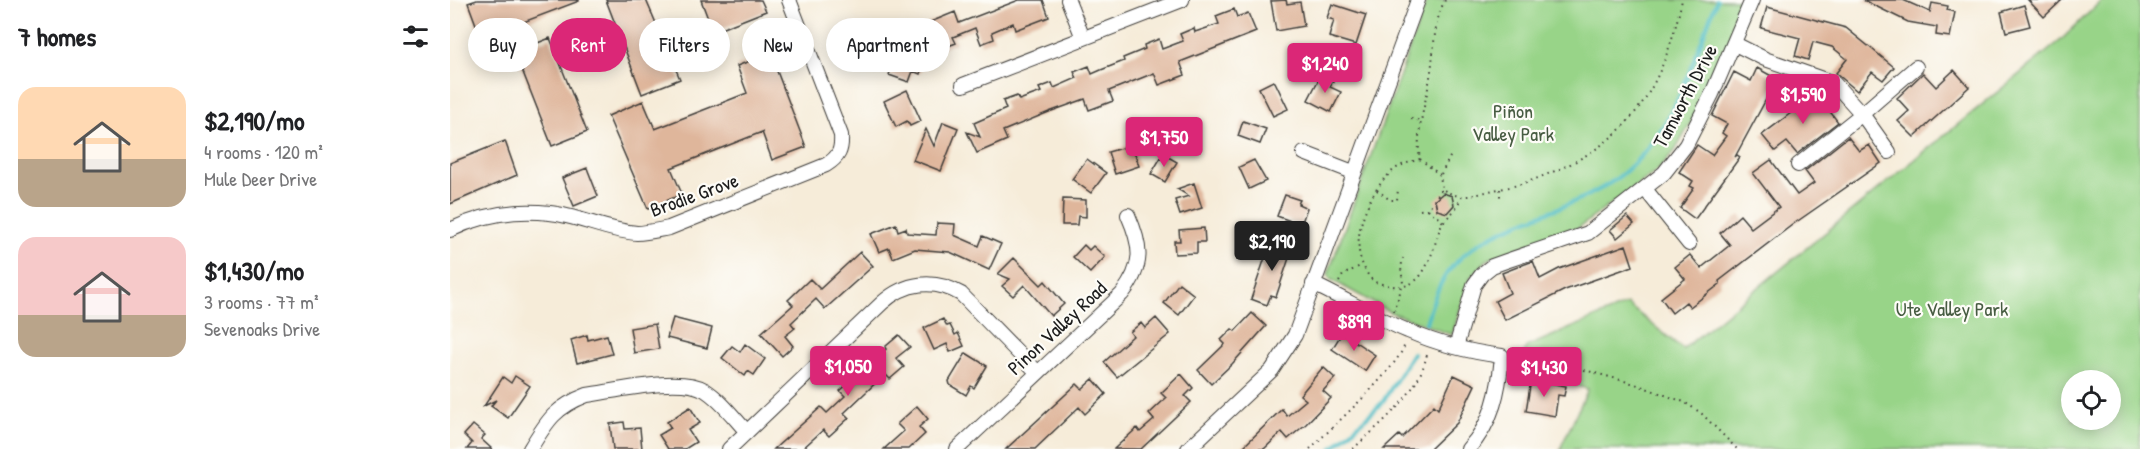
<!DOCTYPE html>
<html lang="en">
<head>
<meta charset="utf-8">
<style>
	:root { --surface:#fff; --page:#f2f2f2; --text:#202124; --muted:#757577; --accent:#db2777 }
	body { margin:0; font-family:"Patrick Hand",sans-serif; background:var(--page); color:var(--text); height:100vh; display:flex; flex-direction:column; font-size:22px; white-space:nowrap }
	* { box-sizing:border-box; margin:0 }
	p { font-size:20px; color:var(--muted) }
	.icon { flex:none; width:33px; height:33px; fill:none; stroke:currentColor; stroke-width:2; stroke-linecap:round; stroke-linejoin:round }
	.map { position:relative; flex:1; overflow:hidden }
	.sheet { display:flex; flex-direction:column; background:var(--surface); width:450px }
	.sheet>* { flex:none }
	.hud { position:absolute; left:18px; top:18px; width:570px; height:54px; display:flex; gap:12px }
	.tools { position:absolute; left:1611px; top:370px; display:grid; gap:12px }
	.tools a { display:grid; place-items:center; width:60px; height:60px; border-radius:50%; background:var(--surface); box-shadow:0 3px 15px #0003; font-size:30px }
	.price { position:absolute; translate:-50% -51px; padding:0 14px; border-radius:6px; background:var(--accent); color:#fff; font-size:20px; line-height:39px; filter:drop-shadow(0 2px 3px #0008) }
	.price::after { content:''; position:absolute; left:50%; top:36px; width:18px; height:14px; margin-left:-9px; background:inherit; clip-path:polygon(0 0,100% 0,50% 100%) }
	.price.on { background:#222; color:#fff }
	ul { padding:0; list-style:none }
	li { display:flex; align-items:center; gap:18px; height:150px; padding:0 18px }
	li span { display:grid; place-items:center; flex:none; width:168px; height:120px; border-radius:18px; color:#555 }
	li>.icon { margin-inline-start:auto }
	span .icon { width:72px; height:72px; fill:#fffc; stroke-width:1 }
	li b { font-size:26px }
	h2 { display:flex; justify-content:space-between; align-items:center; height:72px; padding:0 18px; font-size:26px }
	.pill { padding:0 21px; border-radius:27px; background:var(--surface); box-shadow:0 3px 15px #0003; font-size:21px; line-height:54px }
	.pill.on { background:var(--accent); color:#fff }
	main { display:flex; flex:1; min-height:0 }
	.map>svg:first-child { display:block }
</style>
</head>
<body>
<main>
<section class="sheet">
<h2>7 homes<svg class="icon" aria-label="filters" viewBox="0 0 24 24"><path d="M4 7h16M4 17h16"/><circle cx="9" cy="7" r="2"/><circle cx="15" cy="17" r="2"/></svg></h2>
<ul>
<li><span style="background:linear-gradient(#ffd9b3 60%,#b9a48a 0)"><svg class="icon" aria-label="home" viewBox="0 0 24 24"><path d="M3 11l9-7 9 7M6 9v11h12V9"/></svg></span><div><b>$2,190/mo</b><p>4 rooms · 120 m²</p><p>Mule Deer Drive</p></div></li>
<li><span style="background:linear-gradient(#f6c9c9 65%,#b9a48a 0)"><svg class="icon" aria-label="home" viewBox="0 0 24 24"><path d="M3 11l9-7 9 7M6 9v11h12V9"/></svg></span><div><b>$1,430/mo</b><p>3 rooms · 77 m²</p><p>Sevenoaks Drive</p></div></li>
</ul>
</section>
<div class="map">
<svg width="1690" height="449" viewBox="0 0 1690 449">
	<rect width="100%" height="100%" fill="#fdfcf7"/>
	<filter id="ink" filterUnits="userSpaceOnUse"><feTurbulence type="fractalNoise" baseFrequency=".0167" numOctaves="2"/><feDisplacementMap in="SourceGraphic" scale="12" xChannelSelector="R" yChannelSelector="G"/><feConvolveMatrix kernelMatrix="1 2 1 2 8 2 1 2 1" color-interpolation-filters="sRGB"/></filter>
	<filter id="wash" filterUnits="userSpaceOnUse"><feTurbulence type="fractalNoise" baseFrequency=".008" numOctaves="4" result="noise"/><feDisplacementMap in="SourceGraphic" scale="24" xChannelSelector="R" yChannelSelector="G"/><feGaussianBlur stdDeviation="1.35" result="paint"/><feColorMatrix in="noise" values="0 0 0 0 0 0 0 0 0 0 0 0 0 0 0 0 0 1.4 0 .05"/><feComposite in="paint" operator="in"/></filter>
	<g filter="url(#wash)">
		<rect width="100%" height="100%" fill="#f6ecd9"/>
		<path fill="#98d488" stroke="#5a7852" stroke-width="1.5" fill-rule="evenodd" d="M977 0H1295L1282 36 1241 122 1225 151 1207 171 1128 228 1037 260 1020 278 1002 335 940 312 880 279 878 274Z
			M1652 0H1690V449H1110L1138 389 1070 371 1076 347 1177 304 1233 349 1611 40ZM1622 381H1660V420H1622Z"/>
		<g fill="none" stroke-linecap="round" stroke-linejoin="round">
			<path stroke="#50bec6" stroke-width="4" d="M976 323C981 306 987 288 997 273 1040 215 1124 217 1176 171 1226 127 1243 60 1267 0
				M882 449 932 403 963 353"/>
		</g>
		<g id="blocks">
			<path fill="#dfb69b" d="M27 0H129V1L31 38 18 3Z
				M156 0H196L230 79 192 94Z
				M251 0H311L316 11 263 32Z
				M569 0H593L599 17 565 30 563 23 542 32 544 39 531 44 525 28 503 37 506 43 485 51 477 32 481 30 478 23 505 12 509 23Z
				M836 0 837 4 850 2 854 26 826 31 821 1Z
				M1413 0H1453L1480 12 1482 3 1498 6 1497 10 1505 12 1500 37 1486 35 1487 27 1458 22Z
				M1578 0H1612L1594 17Z
				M882 4 916 15 906 45 879 37 884 20 877 18Z
				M1574 5 1580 26 1556 32 1551 12Z
				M1317 7 1396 28 1444 67 1433 80 1422 72 1407 91 1386 73 1397 59 1382 47 1363 42 1358 60 1345 56 1350 38 1311 28Z
				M784 9 787 17 798 13 806 32 730 62 735 75 709 85 704 73 659 91 663 101 639 110 635 99 599 112 553 131 557 140 527 153 517 132 530 137 524 123 556 109 553 101 567 96 569 100 591 92 589 88 602 83 604 88 627 78 624 72 639 66 642 74 651 70 674 61 673 58 695 49 694 45 709 39 712 49 733 41 730 34 744 28 745 32 769 24 766 16Z
				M100 38 137 132 102 146 65 52Z
				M448 50 475 60 470 74 463 71 459 82 439 75Z
				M320 53 356 147 322 160 312 132 221 168 232 194 198 209 158 116 193 101 205 129 297 93 287 66Z
				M1307 68 1327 79 1285 157 1287 155 1290 157 1245 219 1230 208 1244 188 1240 186 1243 181 1229 172 1247 145 1262 155 1276 136 1272 133 1277 124 1262 116 1284 72 1301 81Z
				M1504 70 1519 87 1464 137 1448 121 1459 111 1447 98 1473 73 1486 87Z
				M871 75 883 81 880 87 891 92 881 112 858 100Z
				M823 81 825 82 838 109 823 116 809 88Z
				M457 90 471 121 460 126 457 121 446 127 434 101Z
				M1370 91 1382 106 1378 109 1388 122 1347 154 1337 142 1325 151 1312 135Z
				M793 121 816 129 810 144 788 136Z
				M493 122 508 128 491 171 463 160 476 129 484 146Z
				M1398 137 1409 151 1419 145 1431 163 1342 225 1269 281 1270 284 1240 307 1236 302 1222 313 1211 298 1235 279 1225 267 1240 255 1251 268 1280 245 1270 233 1290 215 1301 228 1329 207 1303 173 1321 160 1347 195 1364 183 1355 171Z
				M55 141 67 175 0 204V163Z
				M682 145 689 166 665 174 658 152Z
				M713 154 727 162 715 182 701 174Z
				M637 159 656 173 641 193 622 179Z
				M804 160 816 181 799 189 789 167Z
				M137 168 148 196 124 206 112 178Z
				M744 183 752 208 730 215 725 200 739 196 727 189Z
				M993 193 1002 196 1004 205 997 213 987 210 985 200Z
				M835 195 850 200 848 204 857 208 851 225 827 216Z
				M613 199 636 200V217L628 216 627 225H612Z
				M1177 216 1184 224 1167 238 1160 230Z
				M487 223 505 224 504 235 529 246 533 236 551 244 539 270 500 252 465 249 443 258 439 248 429 252 421 234 446 224 448 231 456 228 457 233 486 235Z
				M754 228 755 242H747V253L725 254 724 241H730L729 230Z
				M822 237 839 243 835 253 840 255 826 297 821 295 817 305 801 299Z
				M634 245 639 250 643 246 655 257 640 273 623 257Z
				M1176 245 1183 266 1115 290 1055 320 1045 301 1060 293 1052 273 1083 261 1090 279 1109 269Z
				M410 252 423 266 375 309 366 299 341 323 345 328 335 336 343 346 332 356 311 333 343 305 338 300 360 279 370 289Z
				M564 258 591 285 595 281 614 304 601 316 574 285 563 296 552 286 560 279 548 274Z
				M729 283 744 295 729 315 714 303Z
				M802 313 816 326 782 364 761 384 748 370 775 344 771 340 782 329 785 331Z
				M223 318 262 328 257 348 217 338Z
				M706 318 720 334 667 377 654 362 683 336 680 332 691 323 695 328Z
				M493 319 497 326 500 325 505 335 508 333 514 346 500 352 497 344 484 350 474 328Z
				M205 324 209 349 184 353 180 328Z
				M892 333 925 355 915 371 882 349Z
				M137 335 138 340 157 335 162 354 127 363 121 340Z
				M449 335 460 347 446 358 454 367 440 379 435 374 394 413 399 418 379 436 373 430 352 449H324L371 407 377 413 395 396 390 391 436 349 435 347Z
				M295 344 315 359 304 375 298 371 295 376 272 358 282 346 290 352Z
				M516 353 537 366 524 388 521 386 516 395 500 385 499 381Z
				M873 367 885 378 873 391 881 398 856 424 838 439 832 432 814 449H791L832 409 837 416 856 400 850 395Z
				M731 374 743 388 735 396 741 402 691 449H664L687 428 690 432 704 420 699 414 716 398 711 393Z
				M1004 375 1025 385 1007 423 980 449H934L949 435 952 438 984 405 988 409Z
				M65 376 80 386 58 418 41 406 46 400 34 406 53 377 61 383Z
				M643 379 656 394 635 414 629 407 585 449H556L627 384 632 389Z
				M1081 380 1116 386 1114 396 1108 395 1105 416 1076 411Z
				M467 406 478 419 469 427 475 434 459 449H434L454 431 447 424Z
				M240 407 250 423 238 430 246 442 235 449H218L209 435 221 428 217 422Z
				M174 422 175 429 190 428 192 449H163L160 424Z
				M23 425 35 435 31 439 42 449H17L22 443 14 435Z"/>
		</g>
	</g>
	<g filter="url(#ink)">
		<use href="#blocks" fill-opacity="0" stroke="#3d3b38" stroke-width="1.5"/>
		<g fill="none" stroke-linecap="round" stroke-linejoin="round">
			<g stroke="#3d3b38" stroke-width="16">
				<path id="minor" d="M618 0 633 38
					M1285 44 1315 59 1384 83 1412 114 1439 152
					M513 85 732 0
					M854 153 903 172
					M1348 165 1412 114 1466 67
					M1195 189 1239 244
					M0 230C31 215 66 209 100 213 129 216 157 231 187 233 197 233 208 230 219 228L376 165C389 157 392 150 391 135L339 0
					M863 284C895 299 925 318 958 331 988 344 1020 352 1052 356 1049 390 1043 423 1018 449
					M1006 347 1024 285 1032 274 1042 266 1056 261 1138 233 1214 173 1236 145 1262 94 1302 0
					M80 449C97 421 105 407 137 395 166 391 230 375 255 390 271 400 284 418 297 432
					M279 449 432 303C455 282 484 278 511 294L588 373
					M507 449 672 294C694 265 692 247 678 215
					M738 449 822 370 845 335 968 0"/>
			</g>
			<path stroke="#3d3b38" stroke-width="2" stroke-dasharray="1.5 4.5" stroke-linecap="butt" d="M995 0C982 25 985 51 980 77 976 104 965 132 970 159L990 175 992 189C1015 203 1025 193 1049 189 1069 186 1086 179 1105 171 1185 137 1214 82 1232 0
				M961 119 972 121
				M970 159C961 162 952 164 945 169 920 188 898 238 914 267 916 272 920 279 925 282 930 284 937 285 943 286 954 288 964 284 971 275 981 261 985 244 990 228 995 216 1006 214 1010 199
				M991 174 1001 155
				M1050 189V198
				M927 190 940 200H947L948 189
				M978 209 993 222
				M970 210 978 209 992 189
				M889 282 893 275 912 265
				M944 311 953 283 951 268 953 258
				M1064 356H1084L1185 384 1234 402 1251 413 1287 449
				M860 449C880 429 951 366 955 343
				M903 449C932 422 969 394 977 354"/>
			<use href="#minor" stroke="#fff" stroke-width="14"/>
		</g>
	</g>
	<g text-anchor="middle" stroke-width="4.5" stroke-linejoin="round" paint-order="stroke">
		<g font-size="20" fill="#1c1c1c" stroke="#fdfcf7">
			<text transform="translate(1235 96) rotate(-62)" y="7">Tamworth Drive</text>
			<text transform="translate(244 195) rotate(-20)" y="7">Brodie Grove</text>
			<text transform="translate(607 328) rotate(-43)" y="7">Pinon Valley Road</text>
		</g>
		<g font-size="20" fill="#475c42" stroke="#fdfcf7">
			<text x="1063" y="118">Piñon<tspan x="1063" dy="23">Valley Park</tspan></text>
			<text x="1502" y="316">Ute Valley Park</text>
		</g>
	</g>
</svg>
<div class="tools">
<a><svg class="icon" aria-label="locate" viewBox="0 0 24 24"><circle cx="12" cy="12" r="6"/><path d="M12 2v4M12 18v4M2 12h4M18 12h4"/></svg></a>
</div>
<b class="price" style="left:875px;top:94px">$1,240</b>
<b class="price" style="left:1353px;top:125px">$1,590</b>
<b class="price" style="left:714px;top:168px">$1,750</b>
<b class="price on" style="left:822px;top:272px">$2,190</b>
<b class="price" style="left:904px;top:352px">$899</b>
<b class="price" style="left:398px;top:397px">$1,050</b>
<b class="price" style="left:1094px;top:398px">$1,430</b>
<div class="hud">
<a class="pill">Buy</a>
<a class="pill on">Rent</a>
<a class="pill">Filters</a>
<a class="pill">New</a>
<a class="pill">Apartment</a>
</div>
</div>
</main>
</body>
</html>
